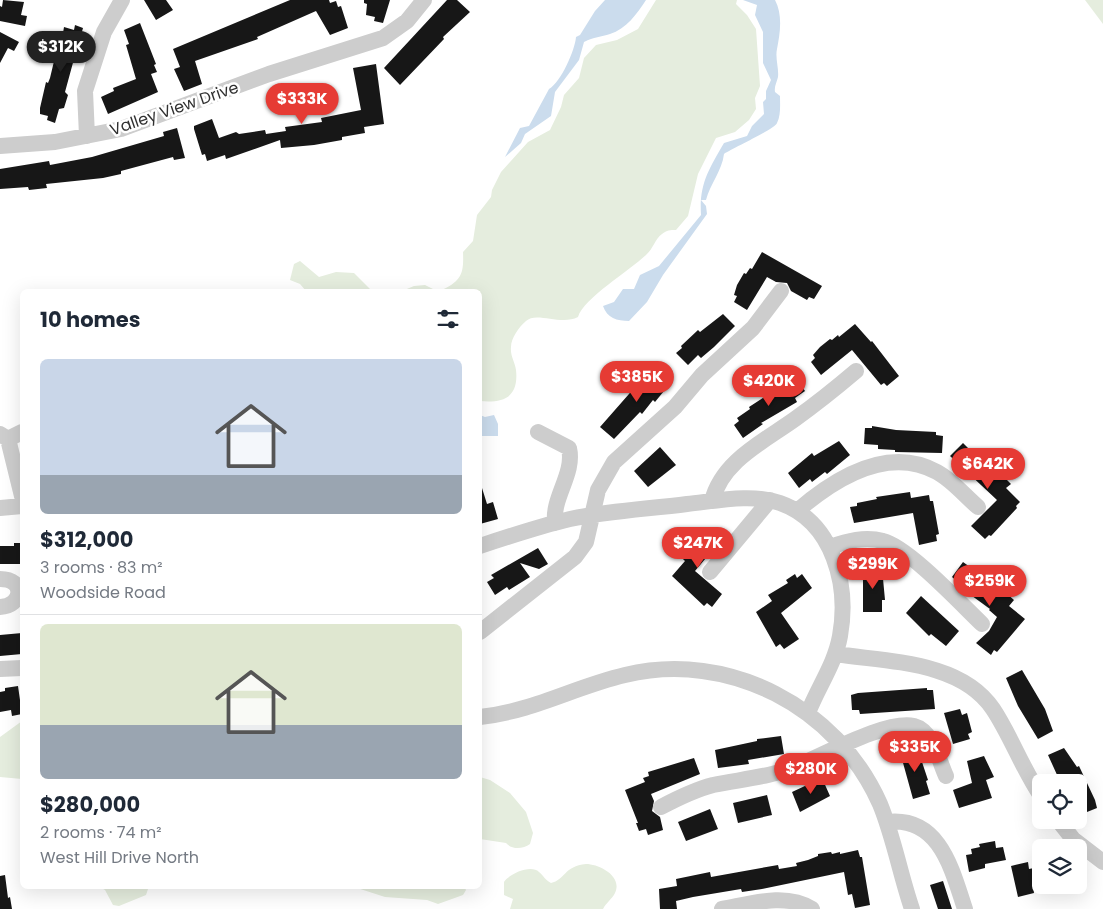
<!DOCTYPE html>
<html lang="en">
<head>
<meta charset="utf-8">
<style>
	:root { --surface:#fff; --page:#f6f6f7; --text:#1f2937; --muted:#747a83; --line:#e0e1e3; --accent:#e63b34 }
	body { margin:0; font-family:Poppins,sans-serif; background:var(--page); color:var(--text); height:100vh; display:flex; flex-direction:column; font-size:19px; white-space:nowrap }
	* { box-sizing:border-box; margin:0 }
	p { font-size:16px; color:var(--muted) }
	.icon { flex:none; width:28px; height:28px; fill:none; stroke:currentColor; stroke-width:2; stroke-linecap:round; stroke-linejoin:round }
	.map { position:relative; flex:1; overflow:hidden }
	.side { position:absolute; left:20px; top:289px; width:462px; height:600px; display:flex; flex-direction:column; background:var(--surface); border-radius:8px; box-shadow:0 5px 20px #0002 }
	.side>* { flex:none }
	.controls { position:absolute; left:1032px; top:774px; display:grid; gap:10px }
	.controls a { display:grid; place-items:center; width:55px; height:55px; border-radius:8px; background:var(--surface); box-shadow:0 5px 20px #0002; font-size:25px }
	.price { position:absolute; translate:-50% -42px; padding:0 11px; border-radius:18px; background:var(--accent); color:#fff; font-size:16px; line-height:32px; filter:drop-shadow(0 1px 2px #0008) }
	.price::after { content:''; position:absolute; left:50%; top:30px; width:15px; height:11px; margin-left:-8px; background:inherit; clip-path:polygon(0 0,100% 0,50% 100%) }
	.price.active { background:#222; color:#fff }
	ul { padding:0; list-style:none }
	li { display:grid; align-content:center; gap:10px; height:265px; padding:0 20px }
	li+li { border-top:1px solid var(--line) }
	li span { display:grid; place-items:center; height:155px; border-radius:8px; color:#555 }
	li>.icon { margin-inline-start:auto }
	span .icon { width:90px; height:90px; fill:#fffc; stroke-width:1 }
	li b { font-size:21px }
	h2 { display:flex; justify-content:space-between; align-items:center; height:60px; padding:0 20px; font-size:21px }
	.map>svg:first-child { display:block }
</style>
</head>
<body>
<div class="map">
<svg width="1103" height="909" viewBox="0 0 1103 909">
	<rect width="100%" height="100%" fill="#fff"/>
	<path fill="#e5edde" d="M656 0H737L736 4 747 15 756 29 760 86 755 98 756 109 749 120 735 132 716 138 698 174 688 216 676 230C670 230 667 230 662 234 655 239 653 249 646 255 629 271 584 298 578 317 561 326 536 311 526 321 519 327 511 338 511 347 510 356 515 362 516 370 519 398 503 403 480 401V291H440C461 281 464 275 463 252L473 241 477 215 491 197 492 190 501 172 528 142 550 130 561 107 564 95 579 78 584 58 596 45 617 40 638 29Z
		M1085 0H1103V24Z
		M300 261 319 277 336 272 354 273 372 291H306L300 284 290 280 294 264Z
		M425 285 437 291H402L414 286Z
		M22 721V779L0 777V737Z
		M480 777 490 780 510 793 526 812 533 833 530 844C523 849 512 850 506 843L480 839Z
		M586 864C599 864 623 876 615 893 612 899 606 903 603 909H510L513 899 504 895V882C509 874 531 864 539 872 544 876 545 880 551 883 565 880 564 866 586 864Z
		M98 886H149L146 895 119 906 113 905 105 890Z
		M351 886H464L466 890 463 895 438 904 427 900 385 897Z"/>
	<path fill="#cbdced" d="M605 0H646C637 14 626 29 610 34 601 37 594 37 584 42L579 60 555 92 551 116 525 134 521 143 505 157 520 128 529 126 549 89C561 82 575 50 576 37L580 35 595 11Z
		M743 0H775C783 15 780 34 777 49 775 58 779 68 778 77 777 82 774 86 775 92L780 96C780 105 781 115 777 123 775 129 733 148 724 154 722 171 710 184 706 200H701L706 206 707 214 663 275 647 302 629 321C617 321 607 318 603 306L614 302 623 289H634L640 275 659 266 701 215C699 184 709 169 724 143L747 136 752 126 764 114 763 102 766 99V91L771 80 763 63V32L755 15 757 5Z
		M480 415 485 417 494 415 498 424V436H480Z"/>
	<path fill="#171717" d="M3 0 24 2 21 15 27 16 25 26 0 21V6L2 7Z
		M144 0H166L173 10 156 20Z
		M290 0H329L330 3 336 1 338 7 341 6 348 28 330 35 316 11 257 37 258 39 195 61 202 84 184 91 174 69 180 67 173 49Z
		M364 0H390L383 23 374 21 375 17 366 15 367 4 364 3Z
		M447 0H457L470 12 443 37 444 39 400 85 384 68Z
		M140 23 156 64 154 65 157 72 151 74 158 92 108 114 101 97 114 91 113 88 136 79 126 45 129 44 124 30Z
		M75 25 83 28 79 42 83 44 79 58 74 59 65 92 68 95 64 108 59 109 55 123 47 120 48 116 40 114V108L46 82 48 83 50 78 61 32 63 33 64 27 74 30Z
		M0 32 19 42 14 51 8 48 0 63Z
		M376 64 384 124 364 127 365 133 342 137V140L314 145 281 148 280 140 226 159 225 155 207 161 205 154 202 155 194 129V126L212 119 219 138 236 132 239 134 265 130 266 134 286 131 285 127 322 122 321 118 361 110 353 68Z
		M297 83 302 96 298 97 301 107 282 113 278 101 272 103 268 92Z
		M177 128 185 158 174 160 173 157 121 171V174L103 178 46 184 47 188 29 190 28 187 0 189V169L49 161 50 165 92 157 164 136 163 132Z
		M762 252 822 286 814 299 809 297 807 300 791 291 787 283 776 282 767 277 747 310 734 302 737 296 734 295 737 285 744 273 746 274 750 268 752 269Z
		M723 314 735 326 714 347 701 358 698 355 688 365 676 353 682 348 681 346 698 330 700 332Z
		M855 324 871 342 872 341 899 376 887 386 884 383 881 385 852 350 821 375 811 362 815 358 813 355 820 347 830 339 832 340 838 335 839 337Z
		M660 367 673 378 668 386 655 402 653 400 642 414 640 412 614 439 600 427 636 386 638 388Z
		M795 377 805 391 795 398 797 402 761 423 763 424 743 438 734 425 739 421 737 418 750 409 749 407Z
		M872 426 896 430 936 432V435L943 436 942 453 895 452V450L878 449V445L864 444 865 428H872Z
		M839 441 850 455 827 474 825 472 812 482 810 479 799 488 788 473 812 453 814 456Z
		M963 443 971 451 973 449 987 460 1011 484 1006 488 1020 502 1016 506 1017 508 991 536 989 535 985 539 971 526 997 500 950 456Z
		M660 447 676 465 648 487 634 471Z
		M480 488H482L487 504 493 502 498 519 480 524Z
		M910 492 911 498 929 495 930 501H933L939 534 936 535 937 541 919 545 913 513 854 523 850 507 857 506V503L877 499 876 497Z
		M708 528 721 540 695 571 722 594 712 607 707 603 704 606 672 576 685 561 680 556 701 531 703 533Z
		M14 543H22V564H0V546H14Z
		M538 548 548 564 539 569 520 563 530 577 509 590 507 587 495 595 487 582 494 578 491 575Z
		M963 562 988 580 990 577 998 584 997 585 1014 600 1009 606 1025 619 997 652 994 650 991 655 976 643 989 631 997 617 989 610 990 609 957 585 959 583 952 577Z
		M863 568H882L885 600H882V612H863Z
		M795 574 797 578 802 574 812 588 781 613 799 639 784 649 780 644 776 647 756 612 772 601 768 595 788 583 786 580Z
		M921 596 959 631 946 646 931 634 929 636 906 613Z
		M22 633V654L0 656V635Z
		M1022 670 1045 709 1053 731 1038 739 1018 706 1006 678Z
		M18 686 22 714 12 716 11 710 0 712V692L5 691V688Z
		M927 688V690H933L935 709 860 714 859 710H852L851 695 858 693Z
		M960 709 962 715 967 713 972 732 968 734 970 739 953 744 944 713Z
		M781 736 784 754 748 760 749 764 718 768 715 750 757 741V739Z
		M917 747 928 780 926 781 930 794 913 799 900 752Z
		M1064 748 1077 767 1079 766 1095 800 1097 808 1082 814 1079 808V782H1068L1066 780 1063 781 1060 776 1058 777 1048 755Z
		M984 756 994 777 986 780 992 798 959 808 953 790 972 783 967 761Z
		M694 758 700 774 651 794 654 801 652 811 660 817 663 830 648 835 646 829 639 831 636 823H638L625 790 645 782 643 778 649 776 648 772Z
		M822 778 830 796 800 812 792 792Z
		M767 795 772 815 738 823 733 803Z
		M710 809 718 829 686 841 678 822Z
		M995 841 996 848 1003 847 1006 860 985 864V868L969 872 966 855 972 854 971 849 980 847 979 844Z
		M858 850 860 857H862L870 905 855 908 852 894 848 895 844 872 762 889 742 892 741 889 693 897 676 901 677 909H660L659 889 677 886 676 879 710 872 711 877 778 865 779 869 797 866 796 863 808 860 818 856V854L831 852 832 854 840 852V854Z
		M1028 862 1029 869 1034 868 1038 885 1033 886 1034 893 1018 897 1011 866Z
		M5 875 8 898 10 897 12 909H0V876Z
		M943 881 952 909H938L930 885Z"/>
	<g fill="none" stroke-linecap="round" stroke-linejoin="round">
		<path stroke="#cdcdcd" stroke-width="16" d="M87 136 85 91 104 32 122 0
			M0 146 55 142 121 129 269 74 383 38 407 21 424 0
			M538 432 569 448C575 474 552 497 555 523
			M0 434 8 439 22 496
			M8 439 22 432
			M712 501C722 461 763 442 795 419 816 404 836 388 856 371
			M0 508 22 506
			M797 511C834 479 888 445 937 472 952 480 965 496 978 507
			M480 546C510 536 540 526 570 519 608 511 648 509 687 504 716 501 752 493 780 503 834 522 849 586 840 636 835 664 818 687 808 713
			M830 547C847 541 865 536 883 541 908 547 961 604 982 624
			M710 572 770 500
			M0 579C26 579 23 606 0 607
			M480 632 575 557 586 542 598 490 614 462 675 407 702 375 753 328 781 291
			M836 654C888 662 961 661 993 709 1011 736 1022 768 1041 796
			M0 669 22 668
			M480 717C534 711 574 687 625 675 729 650 837 707 880 804 894 838 900 874 912 909
			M661 807C678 798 694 790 713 785 742 779 772 777 799 765 826 754 886 720 914 726 933 731 939 761 946 776
			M1058 820 1073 839 1103 862
			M887 822C940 816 952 870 965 909
			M722 909C750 904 786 892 812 909"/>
	</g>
	<g text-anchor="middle" stroke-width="5" stroke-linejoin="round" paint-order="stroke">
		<g font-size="16" fill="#303030" stroke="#fff">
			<text transform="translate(174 108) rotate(-19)" y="6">Valley View Drive</text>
		</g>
	</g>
</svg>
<div class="controls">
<a><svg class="icon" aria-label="locate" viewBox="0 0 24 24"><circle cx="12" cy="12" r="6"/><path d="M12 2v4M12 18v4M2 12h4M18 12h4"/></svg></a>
<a><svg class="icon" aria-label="layers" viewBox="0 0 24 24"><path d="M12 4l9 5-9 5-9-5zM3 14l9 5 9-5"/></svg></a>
</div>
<b class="price active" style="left:61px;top:73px">$312K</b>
<b class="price" style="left:302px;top:125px">$333K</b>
<b class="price" style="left:637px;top:403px">$385K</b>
<b class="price" style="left:769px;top:407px">$420K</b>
<b class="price" style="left:988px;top:490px">$642K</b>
<b class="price" style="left:698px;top:569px">$247K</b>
<b class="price" style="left:873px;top:590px">$299K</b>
<b class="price" style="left:990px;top:607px">$259K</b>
<b class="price" style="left:915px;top:773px">$335K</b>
<b class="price" style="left:811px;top:795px">$280K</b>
<section class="side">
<h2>10 homes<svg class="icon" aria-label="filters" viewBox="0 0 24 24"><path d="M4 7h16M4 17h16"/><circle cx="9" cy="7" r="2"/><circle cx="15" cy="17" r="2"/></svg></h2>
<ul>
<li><span style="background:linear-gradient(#c9d6e8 75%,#9aa5b1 0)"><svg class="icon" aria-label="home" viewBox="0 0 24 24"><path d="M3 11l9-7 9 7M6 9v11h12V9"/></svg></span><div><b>$312,000</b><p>3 rooms · 83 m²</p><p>Woodside Road</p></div></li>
<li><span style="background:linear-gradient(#dfe7d0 65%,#9aa5b1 0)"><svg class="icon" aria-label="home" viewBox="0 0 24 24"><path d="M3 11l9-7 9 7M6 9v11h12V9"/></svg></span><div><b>$280,000</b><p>2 rooms · 74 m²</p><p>West Hill Drive North</p></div></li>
</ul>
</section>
</div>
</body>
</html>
